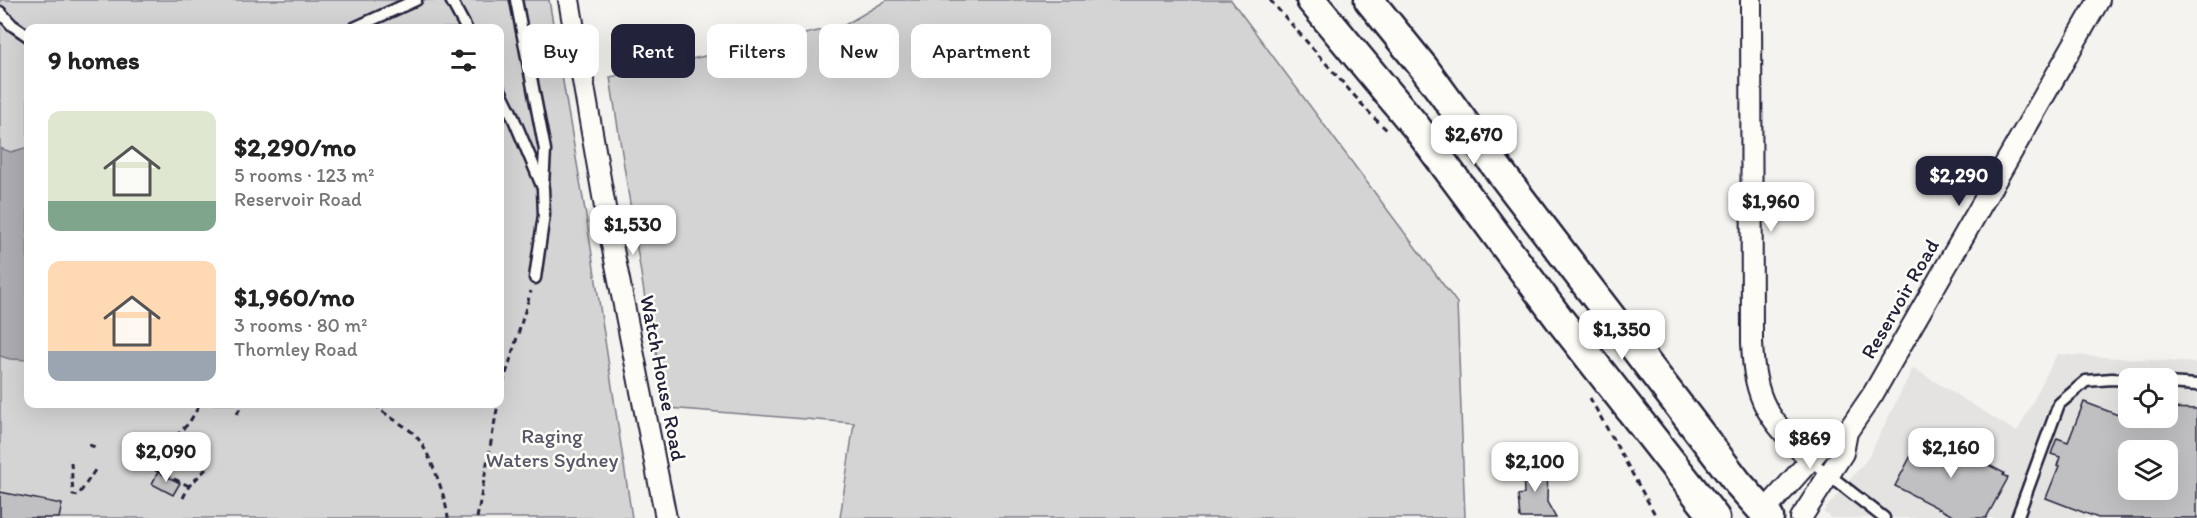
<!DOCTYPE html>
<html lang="en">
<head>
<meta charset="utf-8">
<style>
	:root { --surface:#fff; --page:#f6f6f6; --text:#222; --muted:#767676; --accent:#22223b }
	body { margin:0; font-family:Itim,sans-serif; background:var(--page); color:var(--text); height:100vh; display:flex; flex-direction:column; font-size:22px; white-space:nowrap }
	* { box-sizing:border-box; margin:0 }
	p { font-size:20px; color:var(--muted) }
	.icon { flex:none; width:33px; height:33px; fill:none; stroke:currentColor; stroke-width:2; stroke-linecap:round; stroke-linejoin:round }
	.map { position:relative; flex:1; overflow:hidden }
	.drawer { position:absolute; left:24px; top:24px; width:480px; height:384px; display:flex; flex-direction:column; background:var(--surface); border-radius:12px; box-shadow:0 6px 24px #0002 }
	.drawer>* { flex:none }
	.guide { position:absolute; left:522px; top:24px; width:570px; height:54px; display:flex; gap:12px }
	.buttons { position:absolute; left:2118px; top:368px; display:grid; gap:12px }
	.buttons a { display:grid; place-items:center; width:60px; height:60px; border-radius:12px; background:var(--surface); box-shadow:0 6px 24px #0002; font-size:30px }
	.price { position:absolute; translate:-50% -51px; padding:0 14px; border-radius:12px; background:#fff; color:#222; font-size:20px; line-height:39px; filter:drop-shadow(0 2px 3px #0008) }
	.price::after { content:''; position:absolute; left:50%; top:36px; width:18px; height:14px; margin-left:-9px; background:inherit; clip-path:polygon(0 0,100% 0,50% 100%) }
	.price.active { background:var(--accent); color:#fff }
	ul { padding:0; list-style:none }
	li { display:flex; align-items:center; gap:18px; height:150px; padding:0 24px }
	li span { display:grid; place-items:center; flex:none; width:168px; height:120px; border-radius:12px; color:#555 }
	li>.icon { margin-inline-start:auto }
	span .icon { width:72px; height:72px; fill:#fffc; stroke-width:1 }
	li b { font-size:26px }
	h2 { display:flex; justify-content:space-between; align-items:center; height:72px; padding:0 24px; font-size:26px }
	.chip { padding:0 21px; border-radius:12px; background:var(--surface); box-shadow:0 6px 24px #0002; font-size:21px; line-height:54px }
	.chip.active { background:var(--accent); color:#fff }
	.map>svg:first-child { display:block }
</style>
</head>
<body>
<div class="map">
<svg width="2197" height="518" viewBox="0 0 2197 518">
	<rect width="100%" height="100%" fill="#f4f3ef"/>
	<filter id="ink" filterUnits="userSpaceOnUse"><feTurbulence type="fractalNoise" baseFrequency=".0167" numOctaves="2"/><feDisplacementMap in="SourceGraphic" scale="12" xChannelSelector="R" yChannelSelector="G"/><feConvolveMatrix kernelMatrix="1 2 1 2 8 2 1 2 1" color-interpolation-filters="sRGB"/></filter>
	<g filter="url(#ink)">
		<path fill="#e4e3e2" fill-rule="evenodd" d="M2057 354 2197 363V518H1831L1823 512 1868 458 1913 368 2017 432ZM2128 378H2168V417H2128ZM2128 450H2168V489H2128Z"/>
		<path fill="#d5d4d5" stroke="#7c7b88" stroke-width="1.5" fill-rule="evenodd" d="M0 0H549L587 222 632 518H0ZM28 28H500V404H28Z
			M887 0H1231L1457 303 1465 518H840L854 423 668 408 646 305 610 77 845 25Z"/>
		<path fill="#acacb2" stroke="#757582" stroke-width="1.5" d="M28 147 27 351 28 360 10 359 0 356V148L11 152Z"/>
		<path fill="#c0bfc2" stroke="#22223b" stroke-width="1.5" fill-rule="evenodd" d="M2084 402 2142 424 2145 417H2168V408L2197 409V518H2098L2046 498 2059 466H2057L2060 457 2051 454 2057 438 2068 442ZM2128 450H2168V489H2128Z
			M1924 431 2004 473 2003 475 2008 478 1986 518H1957L1895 486Z
			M1548 463 1547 502 1556 518H1520L1518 495 1524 494 1523 466Z
			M158 472 180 483 173 495 152 484Z
			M0 492 62 504 59 518H0Z"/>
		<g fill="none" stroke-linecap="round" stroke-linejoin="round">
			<g stroke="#22223b" stroke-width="15">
				<path id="service" d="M451 0 466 28
					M516 0 545 150 543 185
					M0 12 12 25 28 36
					M354 28 416 0
					M500 90 510 110 543 188 544 215 535 278
					M2168 383 2197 385
					M1811 461 1884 518
					M2017 518 2059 404 2086 381 2112 379 2128 380"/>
			</g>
			<g stroke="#22223b" stroke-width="24">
				<path id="minor" d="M569 0 607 219 666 518
					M1751 0 1752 342C1754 403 1769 419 1811 461
					M1764 512 1827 441 1847 432
					M1801 518 1843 453 1847 432 1873 394 2099 0"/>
			</g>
			<g stroke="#22223b" stroke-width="33">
				<path id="secondary" d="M1311 0 1417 128 1560 320 1715 518
					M1369 0 1424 68 1501 173 1738 483 1769 518"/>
			</g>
			<path stroke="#22223b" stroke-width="3" stroke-dasharray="6 4.5" stroke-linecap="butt" d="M1270 0 1374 118 1387 130
				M500 394 531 291
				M1590 398 1657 518
				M375 404C384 415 400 422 412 432 428 445 446 497 448 518
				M237 414 242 404
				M89 445 95 447
				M71 462 73 495 78 496 97 467
				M189 486 153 469 150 465 151 461 189 423 200 404
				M183 498 189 486 208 467
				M477 518 498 404"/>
			<use href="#service" stroke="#fdfcf7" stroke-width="10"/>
			<use href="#minor" stroke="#fdfcf7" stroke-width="20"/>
			<use href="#secondary" stroke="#fdfcf7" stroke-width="28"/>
		</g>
	</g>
	<g text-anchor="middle" stroke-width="5" stroke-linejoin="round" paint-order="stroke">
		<g font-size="21" fill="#22223b" stroke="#fdfcf7">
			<text transform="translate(1900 299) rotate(-60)" y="7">Reservoir Road</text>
			<text transform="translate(663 378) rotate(79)" y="7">Watch House Road</text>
		</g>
		<g font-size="21" fill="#585769" stroke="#fdfcf7">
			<text x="552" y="443">Raging<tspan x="552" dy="24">Waters Sydney</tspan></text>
		</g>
	</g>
</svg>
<div class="buttons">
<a><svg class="icon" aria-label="locate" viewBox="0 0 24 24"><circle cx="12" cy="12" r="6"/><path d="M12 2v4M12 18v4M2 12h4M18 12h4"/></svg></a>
<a><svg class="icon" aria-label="layers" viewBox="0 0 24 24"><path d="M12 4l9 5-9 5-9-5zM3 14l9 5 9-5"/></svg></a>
</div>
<b class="price" style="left:1474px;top:166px">$2,670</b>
<b class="price active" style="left:1959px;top:207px">$2,290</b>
<b class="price" style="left:1771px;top:233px">$1,960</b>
<b class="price" style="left:633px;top:256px">$1,530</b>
<b class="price" style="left:1622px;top:361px">$1,350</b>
<b class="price" style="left:1810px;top:470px">$869</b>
<b class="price" style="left:1951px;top:479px">$2,160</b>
<b class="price" style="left:166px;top:483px">$2,090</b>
<b class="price" style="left:1535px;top:493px">$2,100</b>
<div class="guide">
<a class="chip">Buy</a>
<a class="chip active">Rent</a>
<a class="chip">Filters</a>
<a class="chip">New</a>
<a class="chip">Apartment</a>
</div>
<section class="drawer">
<h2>9 homes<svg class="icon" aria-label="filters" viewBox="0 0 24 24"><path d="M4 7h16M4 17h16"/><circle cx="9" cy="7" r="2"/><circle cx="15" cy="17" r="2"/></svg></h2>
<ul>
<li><span style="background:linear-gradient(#dfe7d0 75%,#7fa58c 0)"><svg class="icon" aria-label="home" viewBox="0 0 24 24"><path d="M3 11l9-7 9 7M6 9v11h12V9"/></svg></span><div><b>$2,290/mo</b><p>5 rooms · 123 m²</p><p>Reservoir Road</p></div></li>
<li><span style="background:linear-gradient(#ffd9b3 75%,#9aa5b1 0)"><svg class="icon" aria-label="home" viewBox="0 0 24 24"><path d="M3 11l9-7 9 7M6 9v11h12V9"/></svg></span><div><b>$1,960/mo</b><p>3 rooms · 80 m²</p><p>Thornley Road</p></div></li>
</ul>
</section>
</div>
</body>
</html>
